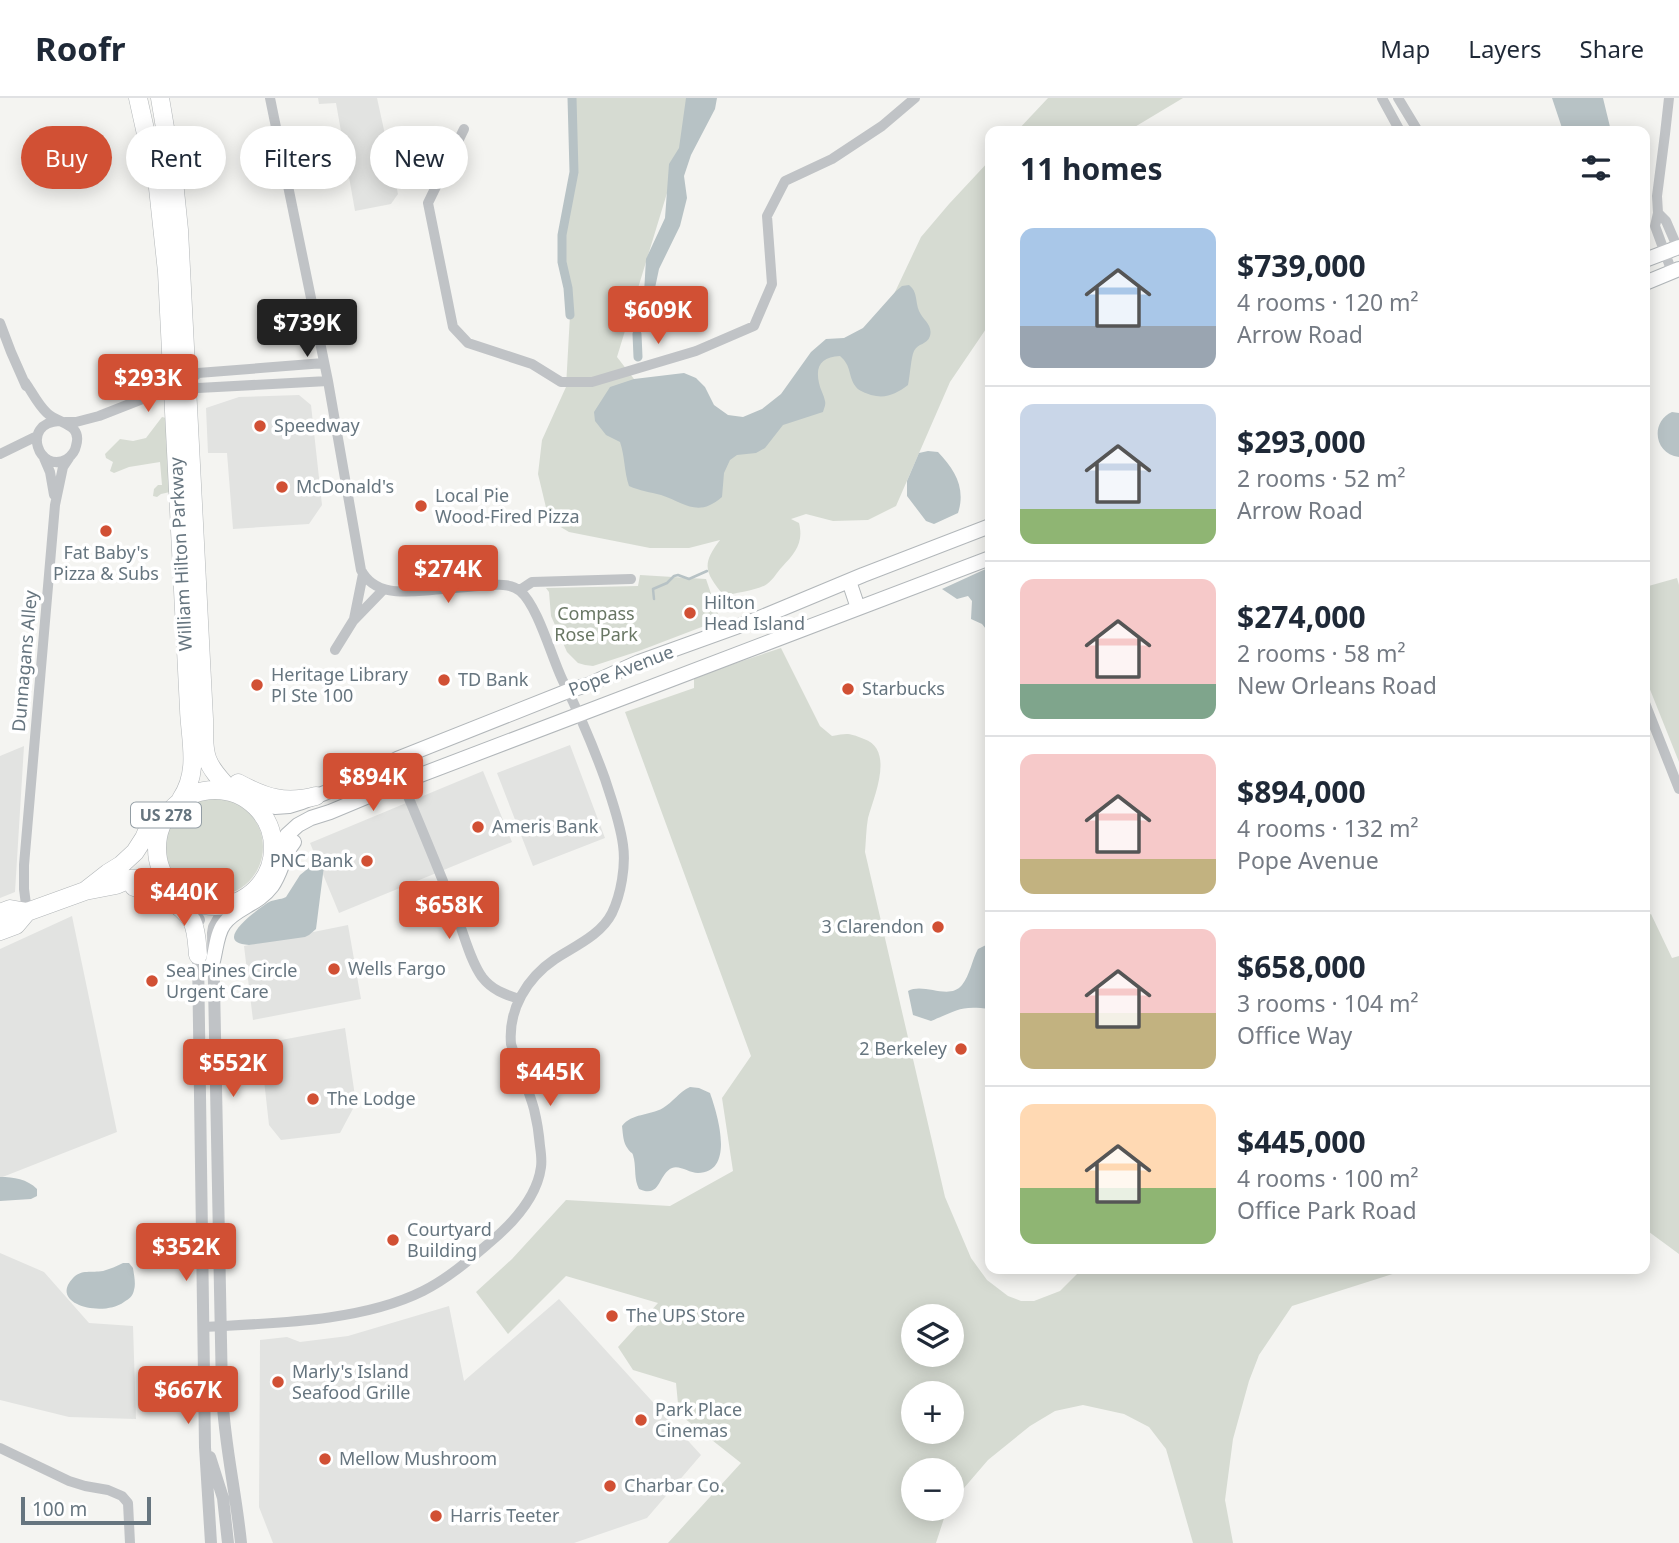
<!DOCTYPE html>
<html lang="en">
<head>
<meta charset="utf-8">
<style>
	:root { --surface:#fff; --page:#f2f2f3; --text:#1f2937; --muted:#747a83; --line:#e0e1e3; --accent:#d15034 }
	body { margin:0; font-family:"Noto Sans",sans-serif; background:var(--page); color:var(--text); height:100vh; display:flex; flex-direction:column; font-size:26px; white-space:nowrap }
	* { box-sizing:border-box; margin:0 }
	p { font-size:23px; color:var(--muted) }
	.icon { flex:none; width:38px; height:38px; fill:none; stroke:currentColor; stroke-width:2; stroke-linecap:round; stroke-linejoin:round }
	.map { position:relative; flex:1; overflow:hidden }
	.panel { position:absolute; left:985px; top:28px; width:665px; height:1148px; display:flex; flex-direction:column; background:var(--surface); border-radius:14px; box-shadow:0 4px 18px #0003 }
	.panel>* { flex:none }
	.banner { position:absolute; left:21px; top:28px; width:665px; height:63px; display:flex; gap:14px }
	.tools { position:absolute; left:901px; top:1206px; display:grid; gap:14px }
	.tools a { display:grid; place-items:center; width:63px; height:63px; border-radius:50%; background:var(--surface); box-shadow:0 4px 18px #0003; font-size:35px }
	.scale { position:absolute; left:21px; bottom:18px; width:130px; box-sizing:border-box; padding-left:7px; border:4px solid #66757f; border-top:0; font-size:19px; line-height:24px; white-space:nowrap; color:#66757f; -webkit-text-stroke:5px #fff; paint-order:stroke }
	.price { position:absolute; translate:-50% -60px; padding:0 16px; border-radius:7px; background:var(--accent); color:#fff; font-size:23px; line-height:46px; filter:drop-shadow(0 2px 4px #0008) }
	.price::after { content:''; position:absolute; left:50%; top:42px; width:21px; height:16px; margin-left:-10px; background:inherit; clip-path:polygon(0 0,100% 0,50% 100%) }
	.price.active { background:#222; color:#fff }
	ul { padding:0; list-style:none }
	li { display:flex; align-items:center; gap:21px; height:175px; padding:0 35px }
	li+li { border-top:2px solid var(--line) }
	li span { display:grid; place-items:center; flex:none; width:196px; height:140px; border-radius:14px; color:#555 }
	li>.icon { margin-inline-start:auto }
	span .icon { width:84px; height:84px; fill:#fffc; stroke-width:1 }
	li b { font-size:30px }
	h2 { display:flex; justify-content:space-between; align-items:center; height:84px; padding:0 35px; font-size:30px }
	.chip { padding:0 24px; border-radius:32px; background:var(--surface); box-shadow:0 4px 18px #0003; font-size:24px; line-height:63px }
	.chip.active { background:var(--accent); color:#fff }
	header { display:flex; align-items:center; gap:42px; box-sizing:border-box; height:98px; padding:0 35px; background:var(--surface); border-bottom:2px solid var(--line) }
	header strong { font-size:33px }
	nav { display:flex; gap:38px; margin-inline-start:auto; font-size:24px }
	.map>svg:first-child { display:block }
</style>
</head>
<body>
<header>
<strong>Roofr</strong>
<nav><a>Map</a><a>Layers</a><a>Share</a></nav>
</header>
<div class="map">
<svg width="1679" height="1445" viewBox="0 0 1679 1445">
	<rect width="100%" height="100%" fill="#f4f4f1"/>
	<path fill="#e2e3e1" d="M318 0H377L398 96 391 106 355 113 336 5 319 6Z
		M299 297 311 307 322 407 309 426 233 431 227 355H208L206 310 239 299Z
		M570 647 605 740 533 768 497 675Z
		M24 648 15 794 0 800V658Z
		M483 673 512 744 339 815 310 745Z
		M72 818 117 1034 0 1080V851Z
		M348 827 361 901 253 922 244 848Z
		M345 930 356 1005 340 1035 281 1042 269 1027 260 946Z
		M0 1155 44 1174 89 1225 133 1228 136 1321 69 1319 0 1302Z
		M559 1201 701 1357 647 1420 574 1445H273L259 1409 260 1242 287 1239 300 1244 348 1238 449 1208 464 1283Z"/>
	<path fill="#d6dbd2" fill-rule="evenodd" d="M572 0H696L617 259 634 281 748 340 819 253 870 247 921 139 949 106 990 62V225L950 284 896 408 868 422 833 423 806 416 791 421 799 425C804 445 795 455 782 469 777 474 773 482 767 486 759 492 734 495 724 498 705 474 701 467 720 442L689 450H650L569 434 549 422 538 376 542 342 566 289 570 217 568 190 562 164V137L574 74Z
		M1048 0H1183L1128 33H1017Z
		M162 319 166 320 170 394 161 396 157 399 153 398 154 391 158 387H162L160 364 129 369 114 375 110 373 113 364 106 360 105 356 120 341 133 343 146 340Z
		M640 477 706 481 720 522 639 553 593 568 585 567 578 565 567 554 551 518 549 494 546 490 638 488Z
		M1677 480 1679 487V664L1645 579V489Z
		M781 550 820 628 832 638C848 635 849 635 864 641 895 652 874 698 868 720 866 731 866 743 865 754L945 1099 971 1160 987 1182 1008 1198 1021 1203H1034L1060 1193 1082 1171H1416L1402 1173 1292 1208 1259 1257 1249 1283 1233 1341 1225 1402 1233 1445H1193L1166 1351 1149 1329 1124 1316 1083 1307 1055 1313 1030 1328 988 1362 952 1404V1372H914V1410L947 1411 936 1445H668L741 1365 679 1316 676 1285 633 1272 618 1249 658 1205 566 1178 508 1236 476 1194 512 1161 566 1102 670 1108 733 1073 722 1000 751 958 625 614 694 590V579ZM914 1218H952V1256H914ZM914 1295H952V1334H914Z
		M165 749a49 49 0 1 1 98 0a49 49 0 1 1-98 0Z
		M1651 816 1672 860 1679 858V1156L1645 1131V819Z"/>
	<path fill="#b7c2c5" d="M686 0H717L715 11 691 57 684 78 687 100 680 128 659 171 647 228 637 236 633 235V224L638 218 644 195 646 161 665 120 669 66 679 50Z
		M1552 0H1603L1611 33H1563Z
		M909 187C918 194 915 203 919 213 923 222 933 227 930 238 927 247 918 245 914 253 911 259 910 278 908 287 896 296 886 301 871 297 866 295 859 293 856 289 848 279 852 268 840 258 822 259 815 267 819 285 820 291 824 297 825 303 826 307 824 310 823 314L783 327 765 350 756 355 737 357 730 362 724 375 722 399C698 420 685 405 661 397 650 394 640 393 629 388 624 373 625 359 620 344L606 337 595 323 594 314 610 289 634 281 684 275 696 280 705 289 714 307 728 317 743 319 762 311 781 296 811 254 826 241 844 240 863 230 896 193 902 188Z
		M1672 314 1679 315V359C1654 356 1650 324 1672 314Z
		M928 353 938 354C955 372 966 390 958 415L934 426 926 423 907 398V383L919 355Z
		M990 469V536L982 526 971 521 972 503 968 498 957 501 942 491Z
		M316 764 321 765 324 768 316 831 309 837 305 839 249 847C210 845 258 811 269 804 275 801 280 802 286 799L300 777Z
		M990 845V911C960 907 958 912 931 923L913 917 908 893C924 884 949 903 962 887 970 877 972 862 978 851Z
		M690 989 699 990 710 995C717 1015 736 1074 698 1075 689 1075 680 1067 672 1070 658 1076 661 1101 639 1091 634 1081 636 1072 634 1061 632 1052 633 1058 628 1051 623 1045 623 1036 622 1028 632 1015 649 1018 663 1010 673 1004 679 994 690 989Z
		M0 1079C14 1079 27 1081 37 1091V1098L31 1101 0 1103Z
		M123 1165H129L133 1170C134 1177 136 1186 134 1192 133 1198 129 1201 124 1204 102 1220 48 1206 73 1180 81 1171 92 1175 103 1173 110 1171 117 1168 123 1165Z"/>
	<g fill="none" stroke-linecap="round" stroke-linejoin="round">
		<path stroke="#b7c2c5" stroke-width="2.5" d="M654 501 653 491 667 485 674 478 678 477 689 481 707 473"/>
		<path stroke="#b7c2c5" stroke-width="9" d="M570 217 568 190 562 164V137L574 74 572 0
			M637 236 638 259"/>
		<g stroke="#b2b7ba" stroke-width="16">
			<path id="secondary" d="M1645 162 1679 149
				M1645 185 1679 171
				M849 483 858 510
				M251 704 275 709 289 708 302 704 357 682 397 661 568 593 590 586 639 564 750 524 863 477 990 428
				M273 758 287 737 298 727 311 720 330 714 402 684 990 460
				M213 863C216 851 217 835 224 826 235 810 258 807 272 788 282 774 283 757 294 744"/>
		</g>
		<g stroke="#b2b6b8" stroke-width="19">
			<path id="trunk" d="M138 0 158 90 167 174 189 611C190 642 200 673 181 701
				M160 0 174 83 179 132 204 621C204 661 204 664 231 693
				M238 685C266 700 285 706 316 698
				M157 750a58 58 0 1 1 116 0a58 58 0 1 1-116 0Z
				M134 789C154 792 181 805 192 823 197 833 197 846 198 857
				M85 793 108 775 121 767 135 754 144 740 154 717
				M0 815 10 811 27 814 85 793 116 787 130 781H150L171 788
				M0 833 16 827 27 814"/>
		</g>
		<path stroke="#c0c3c6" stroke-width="10" d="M1382 0 1400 33
			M1398 0 1418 33
			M464 31 428 105 453 229 468 245 532 266 561 284H592L696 253 754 228 772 186 767 118 785 83 832 61 882 28 915 0
			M1658 115 1657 98 1665 36 1669 0
			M1672 174 1655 128 1658 115 1666 123 1679 153
			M0 225 11 254 26 288
			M25 284C32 294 38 307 47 315 58 326 83 325 76 348 75 354 71 358 67 361 39 377 20 325 59 323
			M187 285 198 290 328 283
			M65 324H76L99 318 173 289 187 285 198 275 324 265
			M0 356 37 338
			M44 360 50 374 54 397
			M520 492 532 484 631 481
			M354 521 363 476
			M335 552 353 523 384 491
			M1645 605 1679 691
			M402 684C421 729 440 774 457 819 465 839 470 862 482 879 492 892 504 896 519 901
			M27 814 24 791V767L55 407 63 369 69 360
			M204 1229C273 1225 361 1224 423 1193 447 1181 468 1163 488 1146 511 1127 537 1100 541 1069 542 1062 541 1055 540 1048 539 1036 537 1023 534 1011 528 989 518 968 511 946 508 911 527 880 555 861 575 848 601 837 612 815 621 796 626 768 623 747 620 724 612 703 605 681 593 648 579 615 563 583 552 561 538 508 520 493 510 484 492 487 479 488 464 489 448 491 432 492 407 494 375 499 361 472L328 283 270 0
			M0 1350 69 1383 85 1388 108 1392 122 1398 128 1405 130 1445"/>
		<path stroke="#c0c3c6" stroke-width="12" d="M187 801 199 822
			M226 807 214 829 213 835 222 1294C224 1345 236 1394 241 1445
			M199 850 198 857 205 1349 211 1445
			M210 1359 223 1400 228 1445"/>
		<use href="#secondary" stroke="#fff" stroke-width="14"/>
		<use href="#trunk" stroke="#fff" stroke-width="18"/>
	</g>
	<g fill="#d15034" stroke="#fff" stroke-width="2.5">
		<circle cx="260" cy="328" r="7"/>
		<circle cx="282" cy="389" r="7"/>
		<circle cx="421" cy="408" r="7"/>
		<circle cx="106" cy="433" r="7"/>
		<circle cx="690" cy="515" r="7"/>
		<circle cx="444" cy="582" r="7"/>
		<circle cx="257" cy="587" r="7"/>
		<circle cx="848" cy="591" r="7"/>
		<circle cx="478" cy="729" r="7"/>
		<circle cx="367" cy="763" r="7"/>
		<circle cx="938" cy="829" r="7"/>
		<circle cx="334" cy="871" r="7"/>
		<circle cx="152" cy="883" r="7"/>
		<circle cx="961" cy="951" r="7"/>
		<circle cx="313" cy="1001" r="7"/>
		<circle cx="393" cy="1142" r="7"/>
		<circle cx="612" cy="1218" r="7"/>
		<circle cx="278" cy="1284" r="7"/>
		<circle cx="641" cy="1322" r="7"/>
		<circle cx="325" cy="1361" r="7"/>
		<circle cx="610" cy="1388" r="7"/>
		<circle cx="436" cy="1418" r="7"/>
	</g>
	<g text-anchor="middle" stroke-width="7" stroke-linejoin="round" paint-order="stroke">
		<rect fill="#fff" stroke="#949ea5" stroke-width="2" x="131" y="704.5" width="70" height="25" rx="5"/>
		<g font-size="16" font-weight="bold" fill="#66757f">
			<text x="166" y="723">US 278</text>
		</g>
		<g font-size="18" fill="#66757f" stroke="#fff" text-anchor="start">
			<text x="274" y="334">Speedway</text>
			<text x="296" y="395">McDonald's</text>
			<text x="435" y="404">Local Pie<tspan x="435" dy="21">Wood-Fired Pizza</tspan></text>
			<text x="106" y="461" text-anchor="middle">Fat Baby's<tspan x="106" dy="21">Pizza &amp; Subs</tspan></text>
			<text x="704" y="511">Hilton<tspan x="704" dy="21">Head Island</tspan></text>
			<text x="271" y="583">Heritage Library<tspan x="271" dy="21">Pl Ste 100</tspan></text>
			<text x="458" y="588">TD Bank</text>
			<text x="862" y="597">Starbucks</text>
			<text x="492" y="735">Ameris Bank</text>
			<text x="353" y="769" text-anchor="end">PNC Bank</text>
			<text x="924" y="835" text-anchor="end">3 Clarendon</text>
			<text x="348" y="877">Wells Fargo</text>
			<text x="166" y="879">Sea Pines Circle<tspan x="166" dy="21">Urgent Care</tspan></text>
			<text x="947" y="957" text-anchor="end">2 Berkeley</text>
			<text x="327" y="1007">The Lodge</text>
			<text x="407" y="1138">Courtyard<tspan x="407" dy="21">Building</tspan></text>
			<text x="626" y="1224">The UPS Store</text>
			<text x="292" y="1280">Marly's Island<tspan x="292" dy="21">Seafood Grille</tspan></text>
			<text x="655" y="1318">Park Place<tspan x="655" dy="21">Cinemas</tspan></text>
			<text x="339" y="1367">Mellow Mushroom</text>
			<text x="624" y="1394">Charbar Co.</text>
			<text x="450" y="1424">Harris Teeter</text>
		</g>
		<g font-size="18" fill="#66757f" stroke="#fff">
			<text transform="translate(181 456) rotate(-93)" y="6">William Hilton Parkway</text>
			<text transform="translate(25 563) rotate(-85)" y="6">Dunnagans Alley</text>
			<text transform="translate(621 573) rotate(-21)" y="6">Pope Avenue</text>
		</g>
		<g font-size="18" fill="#697764" stroke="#fff">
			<text x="596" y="522">Compass<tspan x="596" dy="21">Rose Park</tspan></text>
		</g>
	</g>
</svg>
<div class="tools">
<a><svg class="icon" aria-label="layers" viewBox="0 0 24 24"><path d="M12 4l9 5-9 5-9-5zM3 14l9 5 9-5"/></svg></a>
<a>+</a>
<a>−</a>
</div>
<div class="scale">100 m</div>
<b class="price" style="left:658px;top:248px">$609K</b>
<b class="price active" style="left:307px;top:261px">$739K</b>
<b class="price" style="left:148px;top:316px">$293K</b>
<b class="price" style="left:448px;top:507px">$274K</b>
<b class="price" style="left:373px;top:715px">$894K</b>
<b class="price" style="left:184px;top:830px">$440K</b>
<b class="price" style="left:449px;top:843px">$658K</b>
<b class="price" style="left:233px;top:1001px">$552K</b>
<b class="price" style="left:550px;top:1010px">$445K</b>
<b class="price" style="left:186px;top:1185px">$352K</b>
<b class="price" style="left:188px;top:1328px">$667K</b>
<div class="banner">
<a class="chip active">Buy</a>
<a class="chip">Rent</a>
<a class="chip">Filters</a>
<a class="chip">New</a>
</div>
<section class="panel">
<h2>11 homes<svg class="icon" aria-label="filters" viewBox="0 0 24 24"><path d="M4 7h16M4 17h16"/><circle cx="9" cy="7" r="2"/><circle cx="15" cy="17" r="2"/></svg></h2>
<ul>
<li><span style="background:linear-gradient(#a9c7e8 70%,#9aa5b1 0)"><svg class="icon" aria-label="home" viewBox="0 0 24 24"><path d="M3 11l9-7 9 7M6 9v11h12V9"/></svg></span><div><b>$739,000</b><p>4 rooms · 120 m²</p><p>Arrow Road</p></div></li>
<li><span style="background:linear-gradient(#c9d6e8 75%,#8fb573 0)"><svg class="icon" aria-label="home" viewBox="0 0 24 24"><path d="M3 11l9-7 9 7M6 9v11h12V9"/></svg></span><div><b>$293,000</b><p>2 rooms · 52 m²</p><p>Arrow Road</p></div></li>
<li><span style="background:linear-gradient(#f6c9c9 75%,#7fa58c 0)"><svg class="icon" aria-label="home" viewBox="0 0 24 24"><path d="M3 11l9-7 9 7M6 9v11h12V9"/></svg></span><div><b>$274,000</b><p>2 rooms · 58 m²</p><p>New Orleans Road</p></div></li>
<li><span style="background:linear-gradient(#f6c9c9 75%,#c2b280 0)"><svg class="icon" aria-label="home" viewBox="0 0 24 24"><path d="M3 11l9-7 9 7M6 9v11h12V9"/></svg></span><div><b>$894,000</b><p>4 rooms · 132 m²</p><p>Pope Avenue</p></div></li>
<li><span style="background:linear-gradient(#f6c9c9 60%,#c2b280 0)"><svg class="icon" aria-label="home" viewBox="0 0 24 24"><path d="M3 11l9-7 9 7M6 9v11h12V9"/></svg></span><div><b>$658,000</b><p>3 rooms · 104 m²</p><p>Office Way</p></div></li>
<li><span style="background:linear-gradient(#ffd9b3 60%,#8fb573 0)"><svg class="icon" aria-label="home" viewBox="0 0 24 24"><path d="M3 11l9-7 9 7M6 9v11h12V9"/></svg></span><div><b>$445,000</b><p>4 rooms · 100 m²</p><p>Office Park Road</p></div></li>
</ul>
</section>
</div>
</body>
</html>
